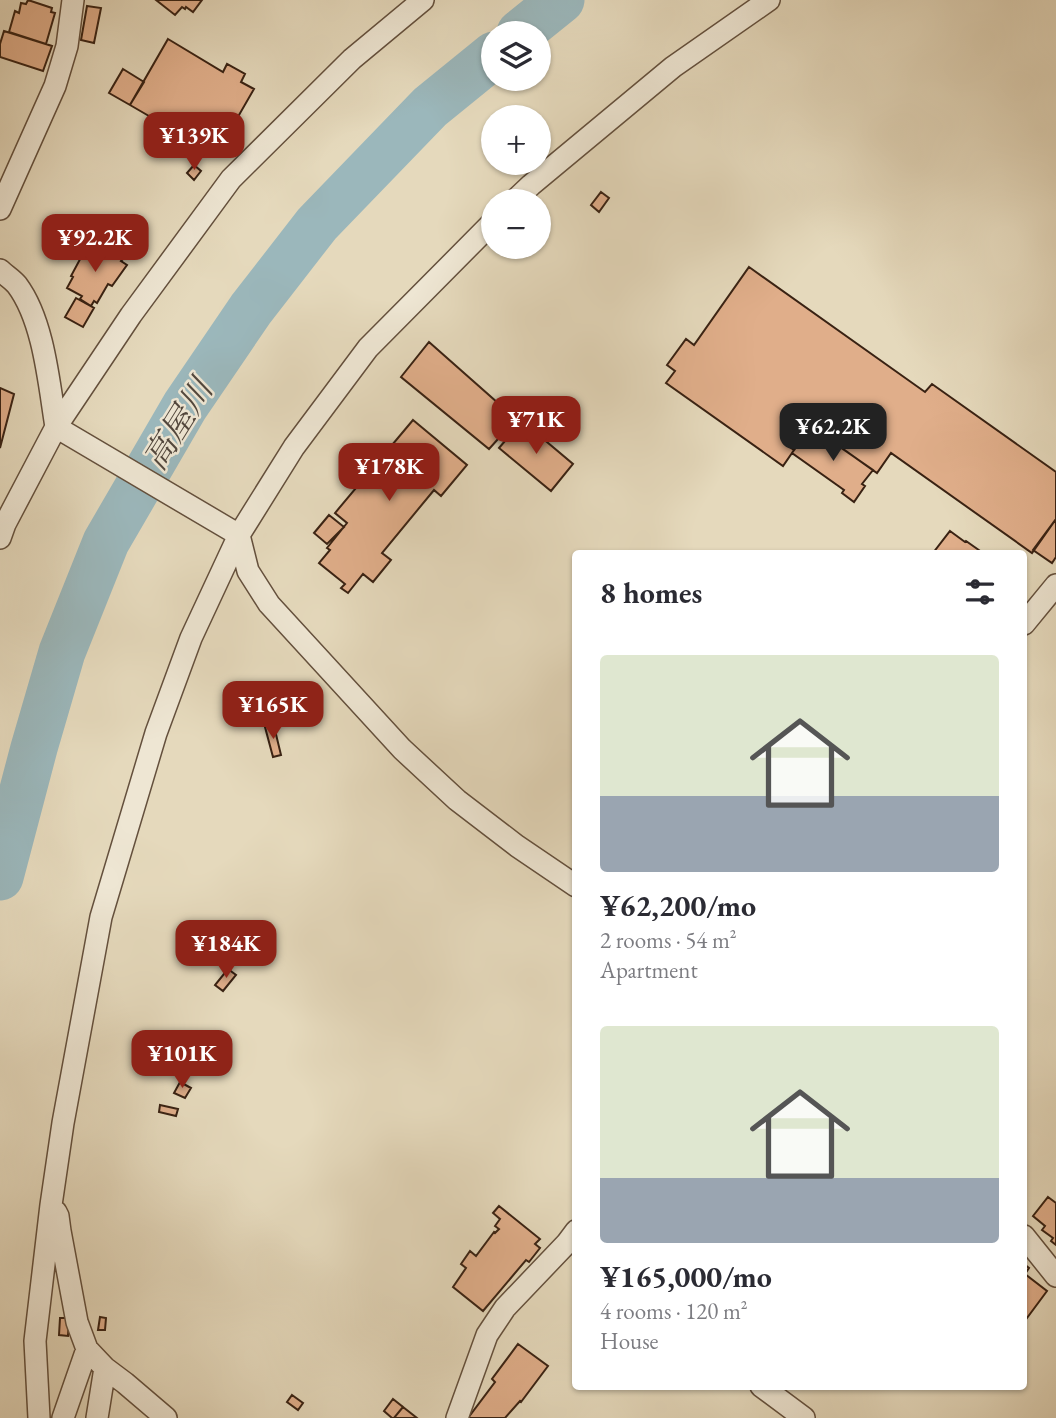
<!DOCTYPE html>
<html lang="en">
<head>
<meta charset="utf-8">
<style>
	:root { --surface:#fff; --page:#f2f2f3; --text:#2b2b33; --muted:#7c7c81; --accent:#8f2418 }
	body { margin:0; font-family:"EB Garamond","Noto Serif JP",serif; background:var(--page); color:var(--text); height:100vh; display:flex; flex-direction:column; font-size:26px; white-space:nowrap }
	* { box-sizing:border-box; margin:0 }
	p { font-size:23px; color:var(--muted) }
	.icon { flex:none; width:38px; height:38px; fill:none; stroke:currentColor; stroke-width:2; stroke-linecap:round; stroke-linejoin:round }
	.map { position:relative; flex:1; overflow:hidden }
	.details { position:absolute; left:572px; top:550px; width:455px; height:840px; display:flex; flex-direction:column; background:var(--surface); border-radius:7px; box-shadow:0 2px 5px #0004 }
	.details>* { flex:none }
	.fabs { position:absolute; left:481px; top:21px; display:grid; gap:14px }
	.fabs a { display:grid; place-items:center; width:70px; height:70px; border-radius:50%; background:var(--surface); box-shadow:0 2px 5px #0004; font-size:35px }
	.price { position:absolute; translate:-50% -60px; padding:0 16px; border-radius:14px; background:var(--accent); color:#fff; font-size:23px; line-height:46px; filter:drop-shadow(0 2px 4px #0008) }
	.price::after { content:''; position:absolute; left:50%; top:42px; width:21px; height:16px; margin-left:-10px; background:inherit; clip-path:polygon(0 0,100% 0,50% 100%) }
	.price.on { background:#222; color:#fff }
	ul { padding:0; list-style:none }
	li { display:grid; align-content:center; gap:14px; height:371px; padding:0 28px }
	li span { display:grid; place-items:center; height:217px; border-radius:7px; color:#555 }
	li>.icon { margin-inline-start:auto }
	span .icon { width:126px; height:126px; fill:#fffc; stroke-width:1 }
	li b { font-size:30px }
	h2 { display:flex; justify-content:space-between; align-items:center; height:84px; padding:0 28px; font-size:30px }
	.map>svg:first-child { display:block }
</style>
</head>
<body>
<div class="map">
<svg width="1056" height="1418" viewBox="0 0 1056 1418">
	<rect width="100%" height="100%" fill="#e5d9bc"/>
	<filter id="stains"><feTurbulence type="fractalNoise" baseFrequency=".00286" numOctaves="4"/><feColorMatrix values="0 0 0 0 .2 0 0 0 0 .09 0 0 0 0 .02 0 0 0 .5 -.17"/></filter>
	<radialGradient id="worn" r=".72"><stop offset=".6" stop-color="#630" stop-opacity="0"/><stop offset="1" stop-color="#630" stop-opacity=".3"/></radialGradient>
	<g fill="none" stroke-linecap="round" stroke-linejoin="round">
		<path stroke="#9bb7bb" stroke-width="47" d="M520 33 561 0
			M0 877 34 748 62 652 106 542 185 406 251 309 317 224 430 107 494 55"/>
	</g>
	<path fill="#e0ae8a" stroke="#392213" stroke-width="2" d="M28 0 52 8 51 12 55 13 46 44 9 32 15 11 19 13 21 3 26 4Z
		M156 0H202L193 12 186 7 185 9 182 7 175 15Z
		M87 6 101 8 94 43 81 40Z
		M4 31 52 46 43 71 0 57V44Z
		M168 39 223 72 227 64 245 74 241 82 254 89 216 155 130 105Z
		M123 69 144 82 130 105 109 93Z
		M194 165 201 171 194 180 187 173Z
		M601 192 609 198 599 212 591 205Z
		M103 238 119 247 114 256 98 246Z
		M92 243 122 260 121 261 127 265 112 286 108 284 97 303 94 301 91 306 80 299 82 296 67 288 73 277 71 276 85 250 87 251Z
		M749 267 925 392 932 384 1056 472V519L1032 553 891 453 877 473 805 422 788 446 794 450 783 466 666 383 675 371 667 365 686 339 694 345Z
		M76 298 94 308 83 327 65 317Z
		M429 342 516 419 489 449 401 377Z
		M0 388 14 394 0 448Z
		M413 420 467 465 441 496 434 490 382 553 391 560 373 582 363 574 348 593 341 588 345 584 319 563 330 550 327 548 347 523 335 513Z
		M522 421 573 464 551 491 499 448Z
		M811 427 873 470 862 484 865 486 854 502 842 493 844 490 792 453Z
		M329 515 344 527 327 544 314 533Z
		M1056 519V557L1052 563 1033 550Z
		M950 531 965 542 966 541 983 553H933Z
		M274 726 281 755 273 757 265 727Z
		M228 969 236 975 223 991 215 985Z
		M180 1082 191 1088 185 1098 174 1093Z
		M160 1105 178 1109 176 1116 159 1112Z
		M1048 1197 1056 1203V1245L1051 1241 1053 1238 1042 1230 1045 1226 1033 1216Z
		M499 1206 540 1239 535 1244 540 1248 529 1262 526 1260 483 1311 453 1287 466 1268 461 1264 470 1251 476 1256 494 1232 495 1233 499 1229 495 1226 500 1219 493 1213Z
		M1024 1264 1029 1268 1025 1274 1047 1291 1024 1322Z
		M100 1317 106 1318 105 1330H98Z
		M60 1318H69L68 1336 59 1335Z
		M518 1344 548 1366 521 1402 520 1401 505 1418H468L495 1382 492 1379Z
		M292 1395 303 1403 298 1410 287 1402Z
		M393 1399 403 1407 394 1418H392L384 1411Z
		M403 1407 417 1418H394Z"/>
	<g fill="none" stroke-linecap="round" stroke-linejoin="round">
		<g stroke="#64503d" stroke-width="24">
			<path id="street" d="M514 201 531 185 673 67 769 0
				M0 209 55 86 67 46 73 0
				M0 270C5 275 12 279 17 285 44 321 49 384 56 427L239 535 248 571 269 604 402 749 457 800 517 846 576 886
				M0 538 5 524 56 427 131 315 231 179 352 59 423 0
				M1024 624 1056 585
				M56 1212 58 1216 60 1231 77 1322 87 1349 105 1368 125 1383 166 1418
				M1024 1236 1056 1276
				M761 1386 804 1418
				M39 1418 35 1341 51 1205 63 1123 101 917 156 733 191 638 239 535 294 447 368 348 494 221
				M63 1418 87 1349
				M97 1418 105 1368
				M457 1418 487 1335 505 1308 567 1243 576 1231"/>
		</g>
		<use href="#street" stroke="#eee6d3" stroke-width="21"/>
	</g>
	<g text-anchor="middle" stroke-width="5" stroke-linejoin="round" paint-order="stroke">
		<g font-size="33" font-style="italic" fill="#52473d" stroke="#eee6d3">
			<text transform="translate(177 424) rotate(-58)" y="12">高屋川</text>
		</g>
	</g>
	<rect width="100%" height="100%" filter="url(#stains)"/>
	<rect width="100%" height="100%" fill="url(#worn)"/>
</svg>
<div class="fabs">
<a><svg class="icon" aria-label="layers" viewBox="0 0 24 24"><path d="M12 4l9 5-9 5-9-5zM3 14l9 5 9-5"/></svg></a>
<a>+</a>
<a>−</a>
</div>
<b class="price" style="left:194px;top:172px">¥139K</b>
<b class="price" style="left:95px;top:274px">¥92.2K</b>
<b class="price" style="left:536px;top:456px">¥71K</b>
<b class="price on" style="left:833px;top:463px">¥62.2K</b>
<b class="price" style="left:389px;top:503px">¥178K</b>
<b class="price" style="left:273px;top:741px">¥165K</b>
<b class="price" style="left:226px;top:980px">¥184K</b>
<b class="price" style="left:182px;top:1090px">¥101K</b>
<section class="details">
<h2>8 homes<svg class="icon" aria-label="filters" viewBox="0 0 24 24"><path d="M4 7h16M4 17h16"/><circle cx="9" cy="7" r="2"/><circle cx="15" cy="17" r="2"/></svg></h2>
<ul>
<li><span style="background:linear-gradient(#dfe7d0 65%,#9aa5b1 0)"><svg class="icon" aria-label="home" viewBox="0 0 24 24"><path d="M3 11l9-7 9 7M6 9v11h12V9"/></svg></span><div><b>¥62,200/mo</b><p>2 rooms · 54 m²</p><p>Apartment</p></div></li>
<li><span style="background:linear-gradient(#dfe7d0 70%,#9aa5b1 0)"><svg class="icon" aria-label="home" viewBox="0 0 24 24"><path d="M3 11l9-7 9 7M6 9v11h12V9"/></svg></span><div><b>¥165,000/mo</b><p>4 rooms · 120 m²</p><p>House</p></div></li>
</ul>
</section>
</div>
</body>
</html>
